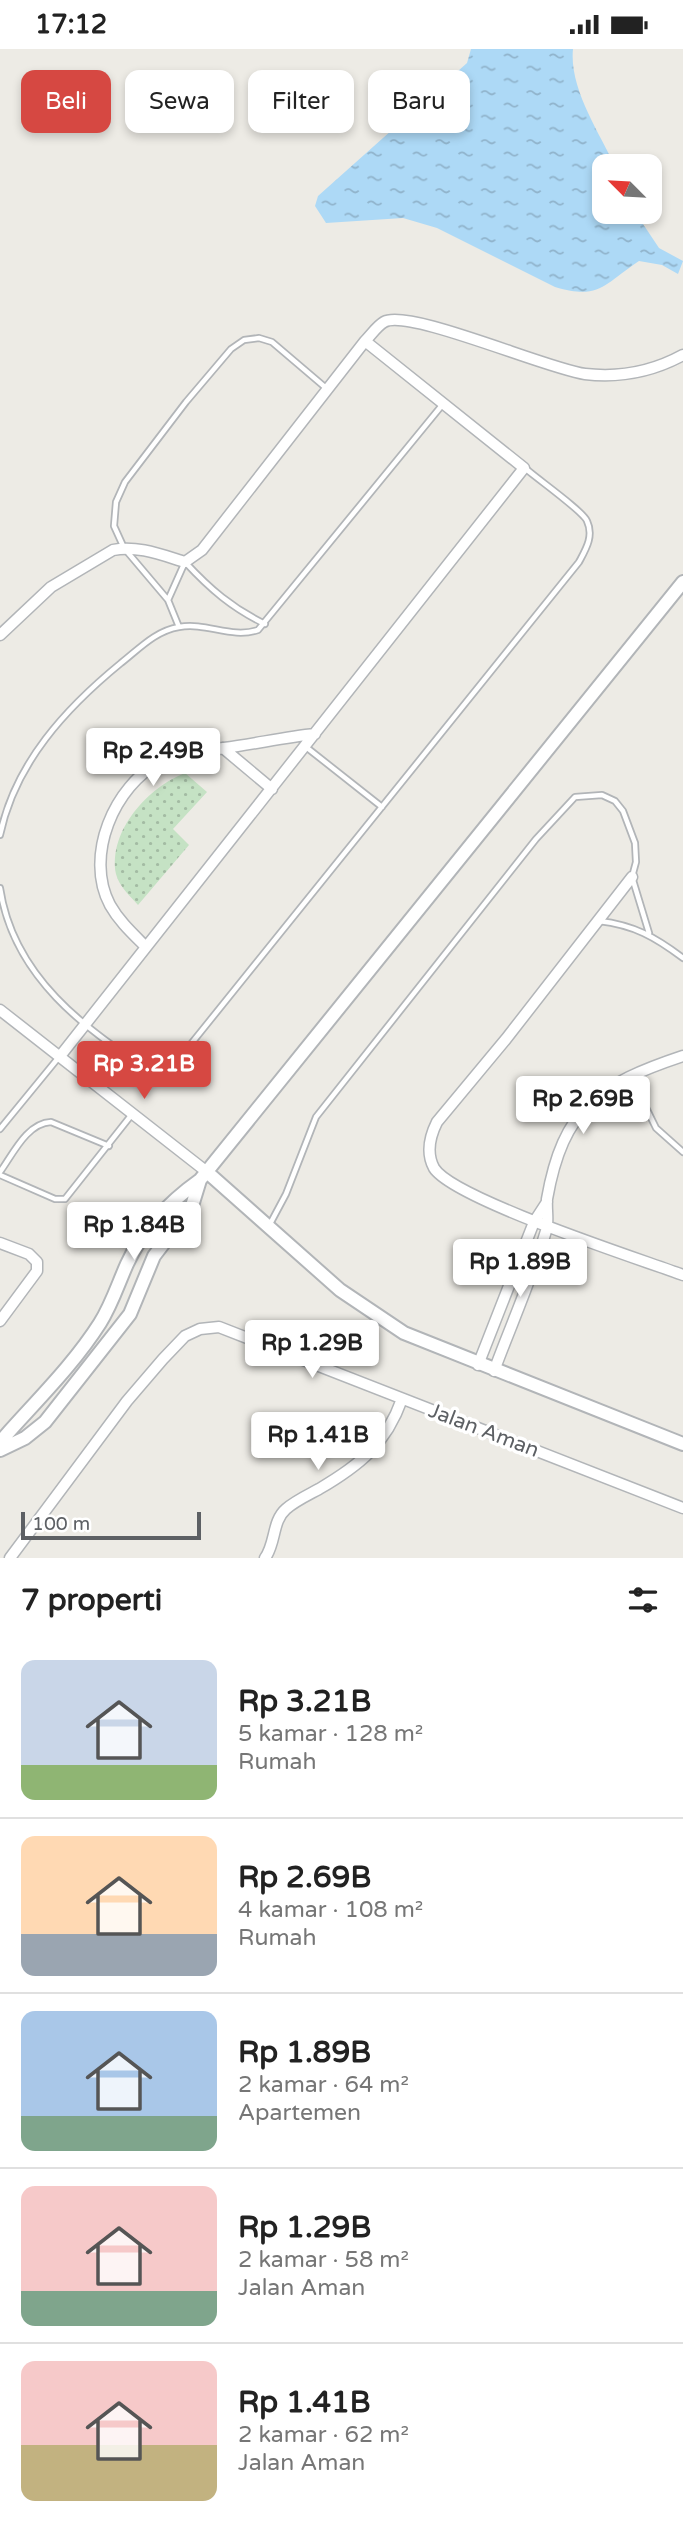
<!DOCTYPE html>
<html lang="id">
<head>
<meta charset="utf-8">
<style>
	:root { --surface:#fff; --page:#f6f6f6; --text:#222; --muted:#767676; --line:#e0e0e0; --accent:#d64842 }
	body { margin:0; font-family:"Varela Round",sans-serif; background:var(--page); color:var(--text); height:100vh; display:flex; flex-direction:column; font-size:26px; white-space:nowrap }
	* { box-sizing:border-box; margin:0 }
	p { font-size:23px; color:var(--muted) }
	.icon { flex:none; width:38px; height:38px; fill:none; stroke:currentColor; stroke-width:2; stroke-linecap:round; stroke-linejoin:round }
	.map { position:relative; height:1509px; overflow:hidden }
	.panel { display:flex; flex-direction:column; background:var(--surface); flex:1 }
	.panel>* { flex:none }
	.top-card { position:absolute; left:21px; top:21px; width:642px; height:63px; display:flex; gap:14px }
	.needle { width:46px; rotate:294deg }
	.controls { position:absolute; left:592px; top:105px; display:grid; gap:14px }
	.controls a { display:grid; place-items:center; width:70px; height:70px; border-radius:14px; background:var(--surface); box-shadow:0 4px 10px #0003; font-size:35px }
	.scale { position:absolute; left:21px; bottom:18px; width:180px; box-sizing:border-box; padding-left:7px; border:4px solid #5d6064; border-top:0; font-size:19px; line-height:24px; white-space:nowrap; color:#5d6064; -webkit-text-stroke:5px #fff; paint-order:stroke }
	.price { position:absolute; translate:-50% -60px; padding:0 16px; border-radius:7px; background:#fff; color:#222; font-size:23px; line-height:46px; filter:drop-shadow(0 2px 4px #0008) }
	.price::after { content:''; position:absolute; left:50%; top:42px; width:21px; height:16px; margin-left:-10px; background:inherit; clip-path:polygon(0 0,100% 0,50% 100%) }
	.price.active { background:var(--accent); color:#fff }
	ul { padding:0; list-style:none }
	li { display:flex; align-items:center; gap:21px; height:175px; padding:0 21px }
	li+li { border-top:2px solid var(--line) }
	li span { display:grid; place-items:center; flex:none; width:196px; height:140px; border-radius:14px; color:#555 }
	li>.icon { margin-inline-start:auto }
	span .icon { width:84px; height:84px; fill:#fffc; stroke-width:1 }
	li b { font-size:30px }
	h2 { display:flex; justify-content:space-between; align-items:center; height:84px; padding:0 21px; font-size:30px }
	.tag { padding:0 24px; border-radius:14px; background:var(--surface); box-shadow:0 4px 10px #0003; font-size:24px; line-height:63px }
	.tag.active { background:var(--accent); color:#fff }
	.status { display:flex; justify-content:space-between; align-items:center; height:49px; padding:0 35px; background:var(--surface); direction:ltr }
	.status svg { height:19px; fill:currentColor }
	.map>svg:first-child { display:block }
</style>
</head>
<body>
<div class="status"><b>17:12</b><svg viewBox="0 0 49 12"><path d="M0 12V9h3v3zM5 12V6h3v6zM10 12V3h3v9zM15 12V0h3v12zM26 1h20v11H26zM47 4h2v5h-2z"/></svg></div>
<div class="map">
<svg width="683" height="1509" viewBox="0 0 683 1509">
	<defs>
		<pattern id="park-dots" width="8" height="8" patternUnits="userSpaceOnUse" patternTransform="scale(1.75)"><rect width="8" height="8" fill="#c5e2c4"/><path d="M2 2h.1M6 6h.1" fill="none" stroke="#a3bba3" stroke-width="1.8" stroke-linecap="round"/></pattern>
		<pattern id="water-ripples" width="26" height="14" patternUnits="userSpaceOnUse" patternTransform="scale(1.75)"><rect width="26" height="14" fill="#add9f6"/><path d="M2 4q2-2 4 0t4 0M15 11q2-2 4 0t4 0" fill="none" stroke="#90b3cb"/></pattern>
	</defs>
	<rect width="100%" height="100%" fill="#edebe5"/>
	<path fill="url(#park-dots)" d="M185 724 207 743 173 780 189 796 138 856C130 847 119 837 116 825 108 781 149 738 185 724Z"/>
	<path fill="url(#water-ripples)" d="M471 0H573C569 39 599 83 615 117H604V163H635L659 199 683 212 678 225 662 216 639 212C603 236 600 251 555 238L437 179 403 169 326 174 315 157 318 147 467 14Z"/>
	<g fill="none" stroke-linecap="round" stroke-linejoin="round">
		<g stroke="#b2b5b8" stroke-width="8">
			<path id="service" d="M168 551 185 513C210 540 232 559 265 575
				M179 578 168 551 124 499 114 477 116 453 125 433 186 353 231 300 244 291 259 289 272 293 326 339
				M306 698 382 758
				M0 786C15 714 66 659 121 614 139 600 155 582 179 578 207 573 231 590 258 581L443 355
				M0 839C13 927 85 981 155 1025L170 1021 579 513C586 500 594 487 587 472 583 462 536 429 525 419
				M599 872C634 876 655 888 683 909
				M631 1028 656 1079 683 1103
				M0 1080 59 1008
				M0 1123C13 1105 27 1074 51 1073L109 1097
				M0 1126 55 1150H65L133 1064
				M270 1175 286 1145 316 1068 536 790 575 748 602 746 615 752 623 762 635 794 636 813 632 828 649 884"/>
		</g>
		<g stroke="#b2b5b8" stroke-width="13">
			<path id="minor" d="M365 292C371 286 377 277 384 273 408 259 547 320 585 325 620 329 652 323 683 306
				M0 586 51 538 113 501C137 496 162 506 185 513L202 501 365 292 524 419 61 1006
				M223 699 272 740
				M632 828 506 990 437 1073C430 1087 426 1104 434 1119 453 1150 640 1210 683 1226
				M145 897C132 884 119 872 110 856 84 807 114 737 161 712 181 702 203 702 224 699 255 695 285 688 315 685
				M0 961 207 1123
				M0 1194 29 1205 37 1213V1222L0 1272
				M478 1316 534 1173 547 1153
				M494 1322C511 1276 532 1229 546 1182 549 1172 546 1161 547 1150 563 1059 599 1035 683 1007
				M10 1509 127 1352 163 1310 185 1287 200 1280 219 1278 683 1459
				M265 1509C276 1494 272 1472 286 1460 295 1452 308 1446 319 1440 360 1416 386 1395 402 1350"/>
		</g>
		<g stroke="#b2b5b8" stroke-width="16">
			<path id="tertiary" d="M207 1123 340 1241 404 1284 683 1395
				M0 1393C34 1354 72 1318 100 1274 112 1255 118 1235 127 1215 143 1180 169 1153 200 1131L683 533
				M0 1401 25 1389 45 1373 130 1265 154 1207 192 1157 200 1131"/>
		</g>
		<use href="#service" stroke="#fff" stroke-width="4.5"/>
		<use href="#minor" stroke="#fff" stroke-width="10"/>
		<use href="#tertiary" stroke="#fff" stroke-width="12"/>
	</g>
	<g text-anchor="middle" stroke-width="7" stroke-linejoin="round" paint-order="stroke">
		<g font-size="21" fill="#5d6064" stroke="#fff">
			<text transform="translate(484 1381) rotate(21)" y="7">Jalan Aman</text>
		</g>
	</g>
</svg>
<div class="controls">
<a><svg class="needle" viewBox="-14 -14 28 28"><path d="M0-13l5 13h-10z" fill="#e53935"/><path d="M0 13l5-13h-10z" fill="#767676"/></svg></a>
</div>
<div class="scale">100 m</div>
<b class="price" style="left:153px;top:739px">Rp 2.49B</b>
<b class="price active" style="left:144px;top:1052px">Rp 3.21B</b>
<b class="price" style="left:583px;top:1087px">Rp 2.69B</b>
<b class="price" style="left:134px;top:1213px">Rp 1.84B</b>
<b class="price" style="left:520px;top:1250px">Rp 1.89B</b>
<b class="price" style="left:312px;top:1331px">Rp 1.29B</b>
<b class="price" style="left:318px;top:1423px">Rp 1.41B</b>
<div class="top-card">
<a class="tag active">Beli</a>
<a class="tag">Sewa</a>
<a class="tag">Filter</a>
<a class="tag">Baru</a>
</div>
</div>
<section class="panel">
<h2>7 properti<svg class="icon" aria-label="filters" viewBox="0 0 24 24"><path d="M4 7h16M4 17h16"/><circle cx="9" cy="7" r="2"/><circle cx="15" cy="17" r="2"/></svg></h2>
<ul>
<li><span style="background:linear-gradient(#c9d6e8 75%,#8fb573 0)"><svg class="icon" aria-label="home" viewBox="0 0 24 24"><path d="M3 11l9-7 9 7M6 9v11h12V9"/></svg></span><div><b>Rp 3.21B</b><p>5 kamar · 128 m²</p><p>Rumah</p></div></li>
<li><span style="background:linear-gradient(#ffd9b3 70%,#9aa5b1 0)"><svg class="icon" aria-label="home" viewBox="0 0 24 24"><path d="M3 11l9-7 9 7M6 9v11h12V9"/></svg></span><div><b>Rp 2.69B</b><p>4 kamar · 108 m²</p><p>Rumah</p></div></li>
<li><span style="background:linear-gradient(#a9c7e8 75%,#7fa58c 0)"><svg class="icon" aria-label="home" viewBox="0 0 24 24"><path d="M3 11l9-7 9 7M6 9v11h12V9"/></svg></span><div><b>Rp 1.89B</b><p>2 kamar · 64 m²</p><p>Apartemen</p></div></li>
<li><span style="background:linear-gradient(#f6c9c9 75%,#7fa58c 0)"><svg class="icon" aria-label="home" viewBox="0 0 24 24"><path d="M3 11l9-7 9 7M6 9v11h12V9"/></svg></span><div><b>Rp 1.29B</b><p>2 kamar · 58 m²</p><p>Jalan Aman</p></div></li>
<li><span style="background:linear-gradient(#f6c9c9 60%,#c2b280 0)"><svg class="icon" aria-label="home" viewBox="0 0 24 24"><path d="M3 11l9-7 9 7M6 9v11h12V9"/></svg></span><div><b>Rp 1.41B</b><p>2 kamar · 62 m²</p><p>Jalan Aman</p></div></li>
</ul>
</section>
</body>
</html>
